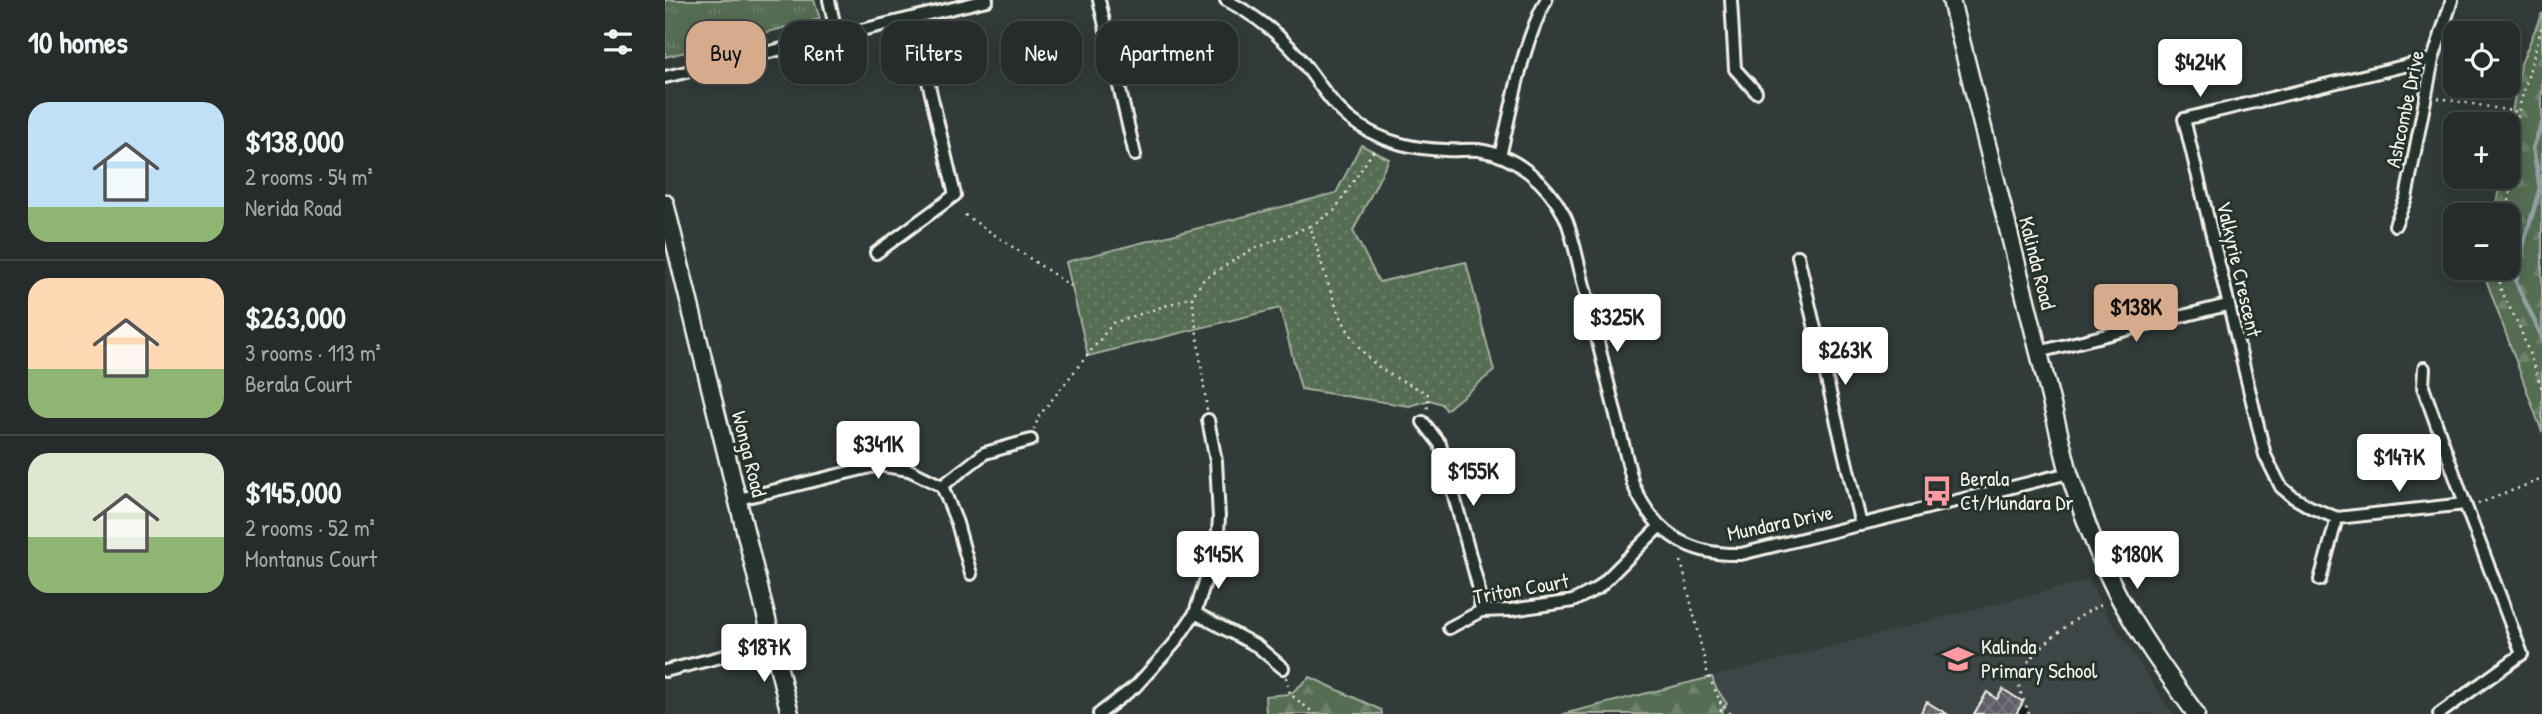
<!DOCTYPE html>
<html lang="en">
<head>
<meta charset="utf-8">
<style>
	:root { --surface:#252c2b; --page:#313837; --text:#f1f3f6; --muted:#a3a7a9; --line:#424847; --accent:#d6ab8b }
	body { margin:0; font-family:"Patrick Hand",sans-serif; background:var(--page); color:var(--text); height:100vh; display:flex; flex-direction:column; font-size:26px; white-space:nowrap }
	* { box-sizing:border-box; margin:0 }
	p { font-size:23px; color:var(--muted) }
	.icon { flex:none; width:38px; height:38px; fill:none; stroke:currentColor; stroke-width:2; stroke-linecap:round; stroke-linejoin:round }
	.map { position:relative; flex:1; overflow:hidden }
	.drawer { display:flex; flex-direction:column; background:var(--surface); width:665px }
	.drawer>* { flex:none }
	.top-card { position:absolute; left:21px; top:21px; width:665px; height:63px; display:flex; gap:14px }
	.controls { position:absolute; left:1778px; top:21px; display:grid; gap:14px }
	.controls a { display:grid; place-items:center; width:77px; height:77px; border-radius:14px; background:var(--surface); box-shadow:0 4px 18px #0003,0 0 0 2px var(--line); font-size:35px }
	.price { position:absolute; translate:-50% -60px; padding:0 16px; border-radius:7px; background:#fff; color:#222; font-size:23px; line-height:46px; filter:drop-shadow(0 2px 4px #0008) }
	.price::after { content:''; position:absolute; left:50%; top:42px; width:21px; height:16px; margin-left:-10px; background:inherit; clip-path:polygon(0 0,100% 0,50% 100%) }
	.price.active { background:var(--accent); color:#111 }
	ul { padding:0; list-style:none }
	li { display:flex; align-items:center; gap:21px; height:175px; padding:0 28px }
	li+li { border-top:2px solid var(--line) }
	li span { display:grid; place-items:center; flex:none; width:196px; height:140px; border-radius:21px; color:#555 }
	li>.icon { margin-inline-start:auto }
	span .icon { width:84px; height:84px; fill:#fffc; stroke-width:1 }
	li b { font-size:30px }
	h2 { display:flex; justify-content:space-between; align-items:center; height:84px; padding:0 28px; font-size:30px }
	.tag { padding:0 24px; border-radius:21px; background:var(--surface); box-shadow:0 4px 18px #0003,0 0 0 2px var(--line); font-size:24px; line-height:63px }
	.tag.active { background:var(--accent); color:#111 }
	main { display:flex; flex:1; min-height:0 }
	.map>svg:first-child { display:block }
</style>
</head>
<body>
<main>
<section class="drawer">
<h2>10 homes<svg class="icon" aria-label="filters" viewBox="0 0 24 24"><path d="M4 7h16M4 17h16"/><circle cx="9" cy="7" r="2"/><circle cx="15" cy="17" r="2"/></svg></h2>
<ul>
<li><span style="background:linear-gradient(#bfe0f5 75%,#8fb573 0)"><svg class="icon" aria-label="home" viewBox="0 0 24 24"><path d="M3 11l9-7 9 7M6 9v11h12V9"/></svg></span><div><b>$138,000</b><p>2 rooms · 54 m²</p><p>Nerida Road</p></div></li>
<li><span style="background:linear-gradient(#ffd9b3 65%,#8fb573 0)"><svg class="icon" aria-label="home" viewBox="0 0 24 24"><path d="M3 11l9-7 9 7M6 9v11h12V9"/></svg></span><div><b>$263,000</b><p>3 rooms · 113 m²</p><p>Berala Court</p></div></li>
<li><span style="background:linear-gradient(#dfe7d0 60%,#8fb573 0)"><svg class="icon" aria-label="home" viewBox="0 0 24 24"><path d="M3 11l9-7 9 7M6 9v11h12V9"/></svg></span><div><b>$145,000</b><p>2 rooms · 52 m²</p><p>Montanus Court</p></div></li>
</ul>
</section>
<div class="map">
<svg width="1877" height="714" viewBox="0 0 1877 714">
	<defs>
		<pattern id="grass-tufts" width="24" height="20" patternUnits="userSpaceOnUse" patternTransform="scale(1.75)"><rect width="24" height="20" fill="#556d53"/><path d="M3 7l-1-3M5 7V3M7 7l1-3M15 17l-1-3M17 17v-4M19 17l1-3" fill="none" stroke="#6e826c"/></pattern>
		<pattern id="forest-firs" width="22" height="20" patternUnits="userSpaceOnUse" patternTransform="scale(1.75)"><rect width="22" height="20" fill="#556d53"/><path d="M5 1l3.5 6h-7zM16 11l3.5 6h-7z" fill="#6e826c"/></pattern>
		<pattern id="park-dots" width="8" height="8" patternUnits="userSpaceOnUse" patternTransform="scale(1.75)"><rect width="8" height="8" fill="#556d53"/><path d="M2 2h.1M6 6h.1" fill="none" stroke="#6e826c" stroke-width="1.8" stroke-linecap="round"/></pattern>
		<pattern id="building-cross-hatch" width="8" height="8" patternUnits="userSpaceOnUse" patternTransform="scale(1.75)"><rect width="8" height="8" fill="#5e5d68"/><path d="M0 0l8 8M0 8l8-8" fill="none" stroke="#76757e"/></pattern>
		<filter id="shadow"><feDropShadow dx="4" dy="7" stdDeviation="0" flood-color="#0009"/></filter>
	</defs>
	<rect width="100%" height="100%" fill="#313b39"/>
	<filter id="ink" filterUnits="userSpaceOnUse"><feTurbulence type="fractalNoise" baseFrequency=".0143" numOctaves="2"/><feDisplacementMap in="SourceGraphic" scale="14" xChannelSelector="R" yChannelSelector="G"/><feConvolveMatrix kernelMatrix="1 2 1 2 8 2 1 2 1" color-interpolation-filters="sRGB"/></filter>
	<g filter="url(#ink)">
		<path fill="#3e4547" d="M1424 580 1436 605 1508 714H1057L1055 695 1047 677Z"/>
		<path fill="url(#grass-tufts)" stroke="#a4af9e" stroke-width="2" d="M0 0H149L155 19 0 57Z"/>
		<path fill="url(#forest-firs)" stroke="#a4af9e" stroke-width="2" d="M1877 13V432L1819 274 1820 268H1843V215H1829L1836 177H1843V136L1855 66Z
			M645 677 716 710 717 714H601L600 696 625 694Z
			M1047 677 1050 686 1062 704 1058 707 1057 714H898Z"/>
		<path fill="url(#park-dots)" stroke="#a4af9e" stroke-width="2" d="M696 145 724 159 688 231 714 282 801 262 829 371 781 410 777 404 765 400 744 406 636 389 615 308 423 356 401 262 671 193Z"/>
		<g fill="none" stroke-linecap="round" stroke-linejoin="round">
			<path stroke="#91a0a2" stroke-width="4.5" d="M1877 123 1868 148 1875 188 1860 239 1851 282 1877 337"/>
		</g>
		<path fill="url(#building-cross-hatch)" stroke="#f4f1e8" stroke-width="2" filter="url(#shadow)" d="M1338 689 1358 702 1351 714H1309L1322 692 1332 699Z
			M1262 702 1282 714H1255Z"/>
		<g fill="none" stroke-linecap="round" stroke-linejoin="round">
			<g stroke="#f4f1e8" stroke-width="16">
				<path id="street" d="M164 0 172 36
					M434 0 470 155
					M561 0C588 14 612 32 632 55 653 80 667 109 695 126 722 143 749 149 781 150 791 151 802 149 813 150 850 155 882 182 899 215 904 224 906 235 909 245L968 484C988 532 1023 556 1076 554L1404 473
					M1066 0 1070 69 1091 92
					M1768 59 1519 119 1600 455 1616 487 1628 497 1645 507 1672 518 1800 504
					M0 77 322 0
					M835 156C848 103 856 48 881 0
					M1730 225 1741 198 1768 59 1787 0
					M211 253 290 195 248 18
					M1133 256 1196 525
					M1373 352 1562 305
					M1759 368 1758 387 1800 504 1857 654 1774 714
					M758 422 775 444 813 585 816 611
					M277 486 320 453 366 440
					M74 499 214 465 244 470 277 486 292 523 306 574
					M1655 580 1672 518
					M530 613 592 646 618 668
					M784 628 816 611 846 610 908 601 933 588 994 527
					M0 671 107 644
					M434 714 471 686 509 644 530 613 552 544 554 518 551 461 543 420"/>
			</g>
			<g stroke="#f4f1e8" stroke-width="21">
				<path id="secondary" d="M1286 0 1404 473C1418 515 1433 557 1454 597 1476 638 1504 676 1531 714
					M0 203 125 714"/>
			</g>
			<path stroke="#f4f1e8" stroke-width="2.5" stroke-dasharray="2 5" stroke-linecap="butt" d="M1773 98 1853 112
				M300 215 406 286
				M1842 215 1850 158 1853 112 1877 26
				M645 226 669 211 711 147
				M1835 268V288L1855 328 1877 389
				M542 410 527 297 539 279 584 251 645 226C662 277 673 341 721 372 735 381 750 386 764 395L762 413
				M369 430 374 416 448 323 527 297
				M1813 504 1877 479
				M1016 561 1043 675 1055 701 1056 714
				M621 677 625 694 650 714
				M1055 701 1065 714
				M1364 714C1361 704 1354 692 1354 682 1352 660 1417 611 1438 604"/>
			<use href="#street" stroke="#26332d" stroke-width="10"/>
			<use href="#secondary" stroke="#26332d" stroke-width="16"/>
		</g>
	</g>
	<defs>
		<g id="bus-bare" transform="scale(2.415)"><path d="M-5-6H5V4H4V6H2V4H-2V6H-4V4H-5ZM-3.5-4V0h7V-4ZM-3.5 1.2v1.5H-2V1.2ZM2 1.2v1.5H3.5V1.2Z" fill="#ff9aa2" stroke="#26332d" stroke-width="2.5" paint-order="stroke"/></g>
		<g id="school-bare" transform="scale(2.415)"><path d="M0-5L7-2L0 1L-7-2ZM-4 1L0 2.5L4 1V4Q0 6-4 4Z" fill="#ff9aa2" stroke="#26332d" stroke-width="2.5" paint-order="stroke"/></g>
	</defs>
	<g fill-rule="evenodd">
		<use href="#bus-bare" x="1272" y="491"/>
		<use href="#school-bare" x="1293" y="659"/>
	</g>
	<g text-anchor="middle" stroke-width="6" stroke-linejoin="round" paint-order="stroke">
		<g font-size="21" fill="#f4f1e8" stroke="#26332d">
			<text transform="translate(1740 109) rotate(-78)" y="7">Ashcombe Drive</text>
			<text transform="translate(1372 263) rotate(76)" y="7">Kalinda Road</text>
			<text transform="translate(1574 269) rotate(77)" y="7">Valkyrie Crescent</text>
			<text transform="translate(84 454) rotate(76)" y="7">Wonga Road</text>
			<text transform="translate(1115 523) rotate(-12)" y="7">Mundara Drive</text>
			<text transform="translate(856 589) rotate(-10)" y="7">Triton Court</text>
		</g>
		<g font-size="21" fill="#f4f1e8" stroke="#26332d" text-anchor="start">
			<text x="1295" y="486">Berala<tspan x="1295" dy="24">Ct/Mundara Dr</tspan></text>
			<text x="1316" y="654">Kalinda<tspan x="1316" dy="24">Primary School</tspan></text>
		</g>
	</g>
</svg>
<div class="controls">
<a><svg class="icon" aria-label="locate" viewBox="0 0 24 24"><circle cx="12" cy="12" r="6"/><path d="M12 2v4M12 18v4M2 12h4M18 12h4"/></svg></a>
<a>+</a>
<a>−</a>
</div>
<b class="price" style="left:1535px;top:99px">$424K</b>
<b class="price active" style="left:1471px;top:344px">$138K</b>
<b class="price" style="left:952px;top:354px">$325K</b>
<b class="price" style="left:1180px;top:387px">$263K</b>
<b class="price" style="left:213px;top:481px">$341K</b>
<b class="price" style="left:1734px;top:494px">$147K</b>
<b class="price" style="left:808px;top:508px">$155K</b>
<b class="price" style="left:553px;top:591px">$145K</b>
<b class="price" style="left:1472px;top:591px">$180K</b>
<b class="price" style="left:99px;top:684px">$187K</b>
<div class="top-card">
<a class="tag active">Buy</a>
<a class="tag">Rent</a>
<a class="tag">Filters</a>
<a class="tag">New</a>
<a class="tag">Apartment</a>
</div>
</div>
</main>
</body>
</html>
